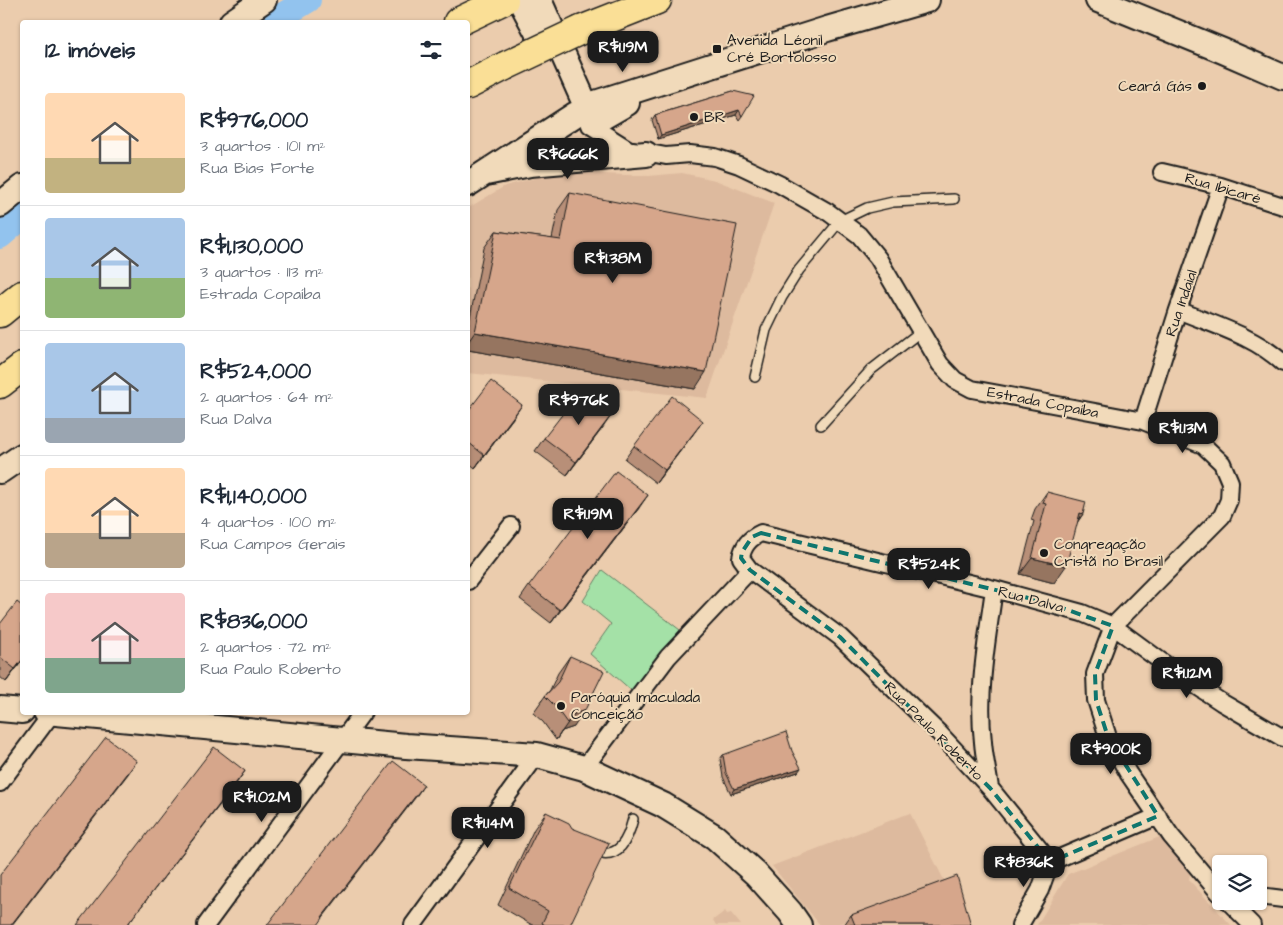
<!DOCTYPE html>
<html lang="pt">
<head>
<meta charset="utf-8">
<style>
	:root { --surface:#fff; --page:#f2f2f3; --text:#1f2937; --muted:#747a83; --line:#e0e1e3; --accent:#1c1c1c }
	body { margin:0; font-family:"Architects Daughter",sans-serif; background:var(--page); color:var(--text); height:100vh; display:flex; flex-direction:column; font-size:19px; white-space:nowrap }
	* { box-sizing:border-box; margin:0 }
	p { font-size:16px; color:var(--muted) }
	.icon { flex:none; width:28px; height:28px; fill:none; stroke:currentColor; stroke-width:2; stroke-linecap:round; stroke-linejoin:round }
	.map { position:relative; flex:1; overflow:hidden }
	.sheet { position:absolute; left:20px; top:20px; width:450px; height:695px; display:flex; flex-direction:column; background:var(--surface); border-radius:5px; box-shadow:0 1px 4px #0004 }
	.sheet>* { flex:none }
	.controls { position:absolute; left:1212px; top:855px; display:grid; gap:10px }
	.controls a { display:grid; place-items:center; width:55px; height:55px; border-radius:5px; background:var(--surface); box-shadow:0 1px 4px #0004; font-size:25px }
	.price { position:absolute; translate:-50% -42px; padding:0 11px; border-radius:10px; background:var(--accent); color:#fff; font-size:16px; line-height:32px; filter:drop-shadow(0 1px 2px #0008) }
	.price::after { content:''; position:absolute; left:50%; top:30px; width:15px; height:11px; margin-left:-8px; background:inherit; clip-path:polygon(0 0,100% 0,50% 100%) }
	.price.active { background:#222; color:#fff }
	ul { padding:0; list-style:none }
	li { display:flex; align-items:center; gap:15px; height:125px; padding:0 25px }
	li+li { border-top:1px solid var(--line) }
	li span { display:grid; place-items:center; flex:none; width:140px; height:100px; border-radius:5px; color:#555 }
	li>.icon { margin-inline-start:auto }
	span .icon { width:60px; height:60px; fill:#fffc; stroke-width:1 }
	li b { font-size:21px }
	h2 { display:flex; justify-content:space-between; align-items:center; height:60px; padding:0 25px; font-size:21px }
	.map>svg:first-child { display:block }
</style>
</head>
<body>
<div class="map">
<svg width="1283" height="925" viewBox="0 0 1283 925">
	<rect width="100%" height="100%" fill="#ebccad"/>
	<filter id="ink" filterUnits="userSpaceOnUse"><feTurbulence type="fractalNoise" baseFrequency=".02" numOctaves="2"/><feDisplacementMap in="SourceGraphic" scale="10" xChannelSelector="R" yChannelSelector="G"/><feConvolveMatrix kernelMatrix="1 2 1 2 8 2 1 2 1" color-interpolation-filters="sRGB"/></filter>
	<g filter="url(#ink)">
		<path fill="#ddba9e" d="M558 172 649 176 682 173 715 180 774 203 707 398 468 373V208L505 186Z
			M910 813 946 884 836 925H820L772 866Z
			M1162 836 1190 873 1189 880 1231 925H1037L1068 874Z
			M725 911 727 914 731 913 741 925H716L713 920Z"/>
		<path fill="#a4e1a7" stroke="#607e62" d="M602 570 680 630 632 691 590 654 611 624 583 601Z"/>
		<g fill="none" stroke-linecap="round" stroke-linejoin="round">
			<path stroke="#92c3ee" stroke-width="26" d="M272 22 308 0
				M0 236 22 217"/>
			<g stroke="#1c1c1c" stroke-width="12">
				<path id="lane" d="M755 377 766 330 782 297 799 270 840 221 867 208 893 202 954 199
					M821 425 871 370 920 332
					M594 851C619 861 628 839 633 819"/>
			</g>
			<g stroke="#1c1c1c" stroke-width="20">
				<path id="street" d="M590 125 628 149 666 156 690 154 715 157 739 165 779 184 828 212 859 235 878 258 940 364 955 380 972 389 1143 421 1203 445 1222 463 1230 482 1229 500 1222 516 1113 626 1095 674 1096 700 1108 737 1128 773 1171 836 1221 895
					M1162 172 1221 186 1283 206
					M1178 310C1214 325 1254 336 1283 363
					M1143 421 1178 310 1221 186
					M468 581 511 526
					M584 768 668 657 750 570
					M0 783 53 712
					M990 788C988 773 984 757 983 742 977 691 987 640 994 589
					M1050 862 990 788 939 733 840 637 750 570 741 558C743 545 750 538 761 533L994 589 1082 613 1113 626 1177 673 1221 702 1283 738
					M1050 862 1158 816
					M1259 896 1283 899
					M1228 901 1252 925
					M206 925 363 712
					M413 925 537 755
					M1020 925 1040 890 1050 862"/>
			</g>
			<g stroke="#1c1c1c" stroke-width="28">
				<path id="secondary" d="M520 0 538 34
					M539 0 586 106 827 29 927 0
					M1098 0 1223 51 1283 77
					M232 22 264 0
					M594 122 627 103
					M486 173 530 164 646 154
					M468 184 576 114
					M0 205 22 187
					M0 471 22 456
					M0 709 22 711
					M46 712 406 746 537 755 584 768 663 805 715 837 756 874 790 912 799 925"/>
			</g>
			<g stroke="#1c1c1c" stroke-width="31">
				<path id="highway" d="M458 22 504 0
					M581 30 657 0
					M468 85 505 66
					M0 313 22 295
					M0 384 22 367"/>
			</g>
			<use href="#lane" stroke="#f1daba" stroke-width="9"/>
			<use href="#street" stroke="#f1daba" stroke-width="16"/>
			<use href="#secondary" stroke="#f1daba" stroke-width="24"/>
			<use href="#highway" stroke="#fadf96" stroke-width="28"/>
			<g stroke="#1c1c1c" stroke-width="31" stroke-linecap="butt">
				<path id="highway-bridge" d="M505 66 581 30"/>
			</g>
			<use href="#highway-bridge" stroke="#fadf96" stroke-width="28"/>
		</g>
		<path fill="#b88f78" stroke="#1c1c1c" d="M733 91 742 116 739 120 736 115 658 139 652 120 655 115Z
			M570 193 695 389 468 350V327L484 248 496 231 552 239 558 210Z
			M468 411 513 418 475 468 468 462Z
			M604 426 567 475 535 451 544 438Z
			M694 433 656 483 625 459 634 446Z
			M1047 492 1083 514 1077 523 1054 583 1020 574 1034 521 1031 520 1035 509Z
			M639 508 551 623 520 599 529 586Z
			M0 624 22 661 6 682 0 677Z
			M570 656 574 727 562 731 556 740 543 722 533 713 545 696 550 690 558 673Z
			M723 755 798 772 731 794 723 777 720 759Z
			M546 812 570 925H532L498 905 534 829Z
			M851 915 971 925H844Z"/>
		<path fill="#967461" stroke="#1c1c1c" d="M739 110 736 115 658 139 661 135Z
			M475 332 706 372 695 389 468 350V342Z
			M522 405 513 418 475 468 484 455Z
			M613 413 604 426 567 475 576 462Z
			M703 421 694 433 656 483 665 470Z
			M648 495 639 508 551 623 560 610Z
			M1080 513 1083 514 1071 531Z
			M1032 558 1066 566 1054 583 1020 574Z
			M22 660V661L6 682 15 669Z
			M585 710 574 727 562 731 556 740 574 714Z
			M137 761 128 774 12 925H11Z
			M801 768 798 772 731 794 734 789Z
			M245 771 236 784 127 925Z
			M424 785 415 798 317 925 322 917Z"/>
		<path fill="#d6a68b" stroke="#1c1c1c" d="M733 91 754 96 742 116 739 110 661 135 655 115Z
			M570 193 737 225 706 372 475 332 496 231 561 240Z
			M491 381 522 405 484 455 468 442V411Z
			M582 389 613 413 576 462 544 438Z
			M672 396 703 421 665 470 634 446Z
			M616 471 648 495 560 610 529 586Z
			M1047 492 1086 502 1083 514 1080 513 1066 566 1032 558 1046 504 1043 503Z
			M17 602 22 606V660L15 669 0 657V624Z
			M570 656 604 671 585 710 574 714 567 723 554 705 545 696 558 682Z
			M786 732 792 751 801 768 734 789 726 773 723 755Z
			M106 737 137 761 11 925H0V875Z
			M214 747 245 771 127 925H77Z
			M393 761 424 785 322 917 323 918 318 925H267Z
			M546 812 569 823 572 828 609 843 570 925H545L542 923 548 911 509 888Z
			M957 876 971 925H855L851 915Z"/>
	</g>
	<path fill="none" stroke="#0f766e" stroke-width="4" stroke-dasharray="10 6" stroke-linejoin="round" d="M761 533 1045 602 1113 626 1095 674 1096 700 1108 737 1158 816 1050 862 990 788 840 637 750 570 741 558 742 552 752 537Z"/>
	<g fill="#1c1c1c" stroke="#f1daba" stroke-width="2">
		<rect x="712" y="44" width="10" height="10" rx="2.5"/>
		<circle cx="1202" cy="86" r="5"/>
		<circle cx="694" cy="117" r="5"/>
		<circle cx="1044" cy="553" r="5"/>
		<circle cx="561" cy="706" r="5"/>
	</g>
	<g text-anchor="middle" stroke-width="4" stroke-linejoin="round" paint-order="stroke">
		<g font-size="15" fill="#1c1c1c" stroke="#f1daba" text-anchor="start">
			<text x="727" y="45">Avenida Léonil<tspan x="727" dy="17">Cré Bortolosso</tspan></text>
			<text x="1192" y="91" text-anchor="end">Ceará Gás</text>
			<text x="704" y="122">BR</text>
			<text x="1054" y="549">Congregação<tspan x="1054" dy="17">Cristã no Brasil</tspan></text>
			<text x="571" y="702">Paróquia Imaculada<tspan x="571" dy="17">Conceição</tspan></text>
		</g>
		<g font-size="15" fill="#1c1c1c" stroke="#f1daba">
			<text transform="translate(1223 188) rotate(16)" y="5">Rua Ibicaré</text>
			<text transform="translate(1181 303) rotate(-71)" y="5">Rua Indaial</text>
			<text transform="translate(1043 402) rotate(11)" y="5">Estrada Copaíba</text>
			<text transform="translate(1031 599) rotate(15)" y="5">Rua Dalva</text>
			<text transform="translate(934 731) rotate(45)" y="5">Rua Paulo Roberto</text>
		</g>
	</g>
</svg>
<div class="controls">
<a><svg class="icon" aria-label="layers" viewBox="0 0 24 24"><path d="M12 4l9 5-9 5-9-5zM3 14l9 5 9-5"/></svg></a>
</div>
<b class="price" style="left:623px;top:73px">R$1.19M</b>
<b class="price" style="left:568px;top:180px">R$666K</b>
<b class="price" style="left:613px;top:284px">R$1.38M</b>
<b class="price active" style="left:579px;top:426px">R$976K</b>
<b class="price" style="left:1183px;top:454px">R$1.13M</b>
<b class="price" style="left:588px;top:540px">R$1.19M</b>
<b class="price" style="left:929px;top:590px">R$524K</b>
<b class="price" style="left:1187px;top:699px">R$1.12M</b>
<b class="price" style="left:1111px;top:775px">R$900K</b>
<b class="price" style="left:262px;top:823px">R$1.02M</b>
<b class="price" style="left:488px;top:849px">R$1.14M</b>
<b class="price" style="left:1024px;top:888px">R$836K</b>
<section class="sheet">
<h2>12 imóveis<svg class="icon" aria-label="filters" viewBox="0 0 24 24"><path d="M4 7h16M4 17h16"/><circle cx="9" cy="7" r="2"/><circle cx="15" cy="17" r="2"/></svg></h2>
<ul>
<li><span style="background:linear-gradient(#ffd9b3 65%,#c2b280 0)"><svg class="icon" aria-label="home" viewBox="0 0 24 24"><path d="M3 11l9-7 9 7M6 9v11h12V9"/></svg></span><div><b>R$976,000</b><p>3 quartos · 101 m²</p><p>Rua Bias Forte</p></div></li>
<li><span style="background:linear-gradient(#a9c7e8 60%,#8fb573 0)"><svg class="icon" aria-label="home" viewBox="0 0 24 24"><path d="M3 11l9-7 9 7M6 9v11h12V9"/></svg></span><div><b>R$1,130,000</b><p>3 quartos · 113 m²</p><p>Estrada Copaíba</p></div></li>
<li><span style="background:linear-gradient(#a9c7e8 75%,#9aa5b1 0)"><svg class="icon" aria-label="home" viewBox="0 0 24 24"><path d="M3 11l9-7 9 7M6 9v11h12V9"/></svg></span><div><b>R$524,000</b><p>2 quartos · 64 m²</p><p>Rua Dalva</p></div></li>
<li><span style="background:linear-gradient(#ffd9b3 65%,#b9a48a 0)"><svg class="icon" aria-label="home" viewBox="0 0 24 24"><path d="M3 11l9-7 9 7M6 9v11h12V9"/></svg></span><div><b>R$1,140,000</b><p>4 quartos · 100 m²</p><p>Rua Campos Gerais</p></div></li>
<li><span style="background:linear-gradient(#f6c9c9 65%,#7fa58c 0)"><svg class="icon" aria-label="home" viewBox="0 0 24 24"><path d="M3 11l9-7 9 7M6 9v11h12V9"/></svg></span><div><b>R$836,000</b><p>2 quartos · 72 m²</p><p>Rua Paulo Roberto</p></div></li>
</ul>
</section>
</div>
</body>
</html>
